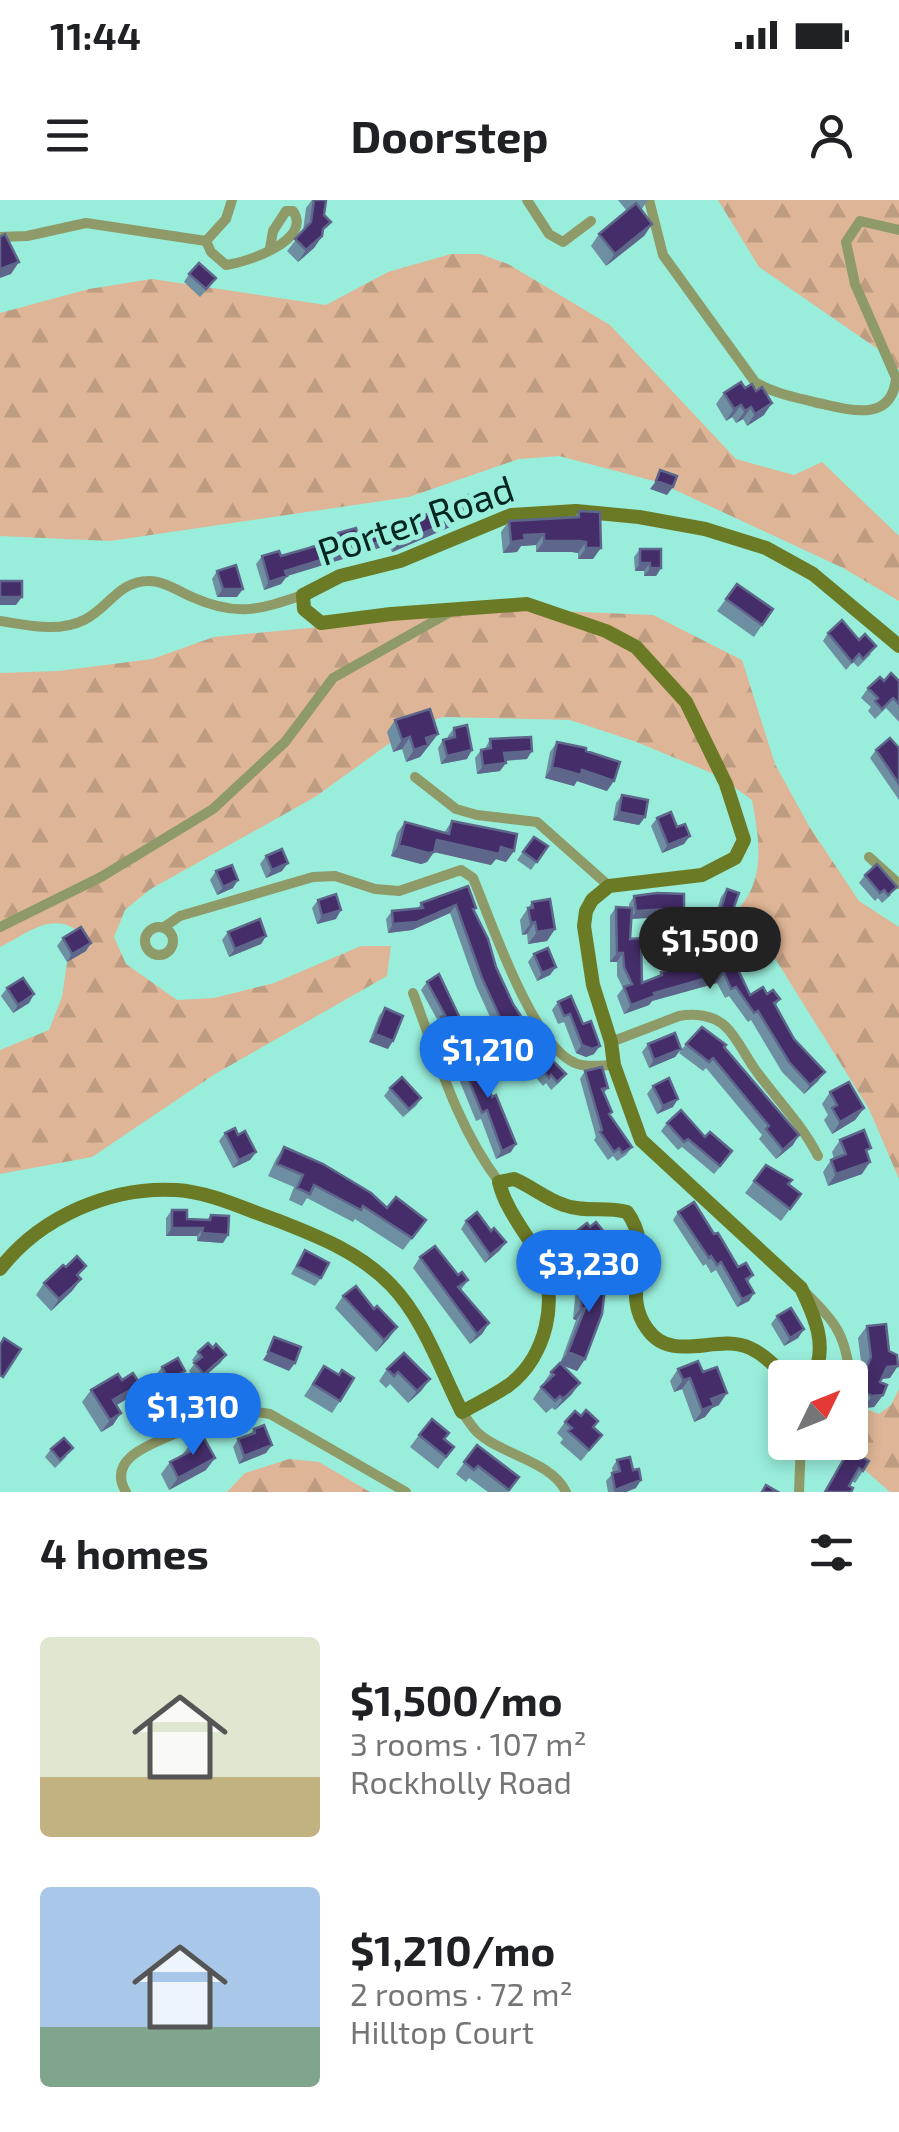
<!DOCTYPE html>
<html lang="en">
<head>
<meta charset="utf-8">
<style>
	:root { --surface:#fff; --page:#f6f6f6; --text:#202124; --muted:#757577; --accent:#1a73e8 }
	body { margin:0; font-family:"Exo 2",sans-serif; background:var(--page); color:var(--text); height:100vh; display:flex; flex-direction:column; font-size:38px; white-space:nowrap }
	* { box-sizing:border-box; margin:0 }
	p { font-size:32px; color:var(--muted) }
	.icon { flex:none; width:55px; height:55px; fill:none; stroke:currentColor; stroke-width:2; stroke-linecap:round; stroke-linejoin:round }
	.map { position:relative; height:1292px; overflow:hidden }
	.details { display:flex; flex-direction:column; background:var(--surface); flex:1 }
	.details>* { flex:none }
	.needle { width:65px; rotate:47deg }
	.fabs { position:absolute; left:768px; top:1160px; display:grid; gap:20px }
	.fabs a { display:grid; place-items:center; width:100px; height:100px; border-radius:10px; background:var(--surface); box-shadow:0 5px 15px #0003; font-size:50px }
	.price { position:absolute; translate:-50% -85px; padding:0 22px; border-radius:35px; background:var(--accent); color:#fff; font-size:32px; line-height:65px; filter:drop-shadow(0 2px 5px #0008) }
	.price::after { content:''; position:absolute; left:50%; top:60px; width:30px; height:22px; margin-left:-15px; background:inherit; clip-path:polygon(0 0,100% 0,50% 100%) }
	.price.active { background:#222; color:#fff }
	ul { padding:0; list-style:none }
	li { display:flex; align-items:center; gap:30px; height:250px; padding:0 40px }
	li span { display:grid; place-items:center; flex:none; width:280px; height:200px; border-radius:10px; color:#555 }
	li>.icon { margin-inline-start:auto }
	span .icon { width:120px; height:120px; fill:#fffc; stroke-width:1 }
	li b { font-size:42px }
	h2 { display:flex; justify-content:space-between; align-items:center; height:120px; padding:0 40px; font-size:42px }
	.status { display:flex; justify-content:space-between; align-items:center; height:70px; padding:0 50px; background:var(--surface); direction:ltr }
	.status svg { height:28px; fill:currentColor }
	header { display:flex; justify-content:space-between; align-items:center; height:130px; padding:0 40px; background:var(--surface); font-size:45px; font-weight:700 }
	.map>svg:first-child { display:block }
</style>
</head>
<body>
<div class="status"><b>11:44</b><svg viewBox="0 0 49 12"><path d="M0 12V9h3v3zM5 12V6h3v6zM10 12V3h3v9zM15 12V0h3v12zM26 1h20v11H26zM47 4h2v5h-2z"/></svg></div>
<header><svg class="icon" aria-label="menu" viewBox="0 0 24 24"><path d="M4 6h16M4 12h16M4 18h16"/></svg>Doorstep<svg class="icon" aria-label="person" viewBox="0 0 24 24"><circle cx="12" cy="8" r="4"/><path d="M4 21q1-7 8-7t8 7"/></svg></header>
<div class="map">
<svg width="899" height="1292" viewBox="0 0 899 1292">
	<defs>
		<pattern id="forest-firs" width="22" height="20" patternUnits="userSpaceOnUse" patternTransform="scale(2.5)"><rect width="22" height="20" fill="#deb596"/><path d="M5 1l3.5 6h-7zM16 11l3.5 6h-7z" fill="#bd9c81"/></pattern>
	</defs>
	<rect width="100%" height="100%" fill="#99eedb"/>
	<path fill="url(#forest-firs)" d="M718 0H899V170L885 154 759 67Z
		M451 54H480L508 64 610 125 736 259 794 275 822 262 899 336V401L843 368 658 282 559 256 519 259 409 297 110 341 0 336V113L89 89 152 79 326 105 388 72Z
		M507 409 653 415 742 460 775 564 809 626 859 701 899 727V979L869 909 776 760 741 723 740 707C766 677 759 637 752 600L719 576 634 541 570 520 443 517 412 527 315 597 149 690 125 710 114 737 126 764 177 800 214 798 274 783 361 746H391L387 776 215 874 92 957 0 974V850L49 830 62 797 67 763 85 738C57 707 30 732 0 747V473L58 471 152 459 214 437Z
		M899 1189V1292H890L834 1243 850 1242V1203L879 1214 891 1205Z
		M289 1259 319 1262 370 1292H227L245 1273Z"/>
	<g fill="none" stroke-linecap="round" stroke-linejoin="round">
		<path stroke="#8e9a67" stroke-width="10" d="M527 0 549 34 563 42 591 21
			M649 0 663 55 755 182C773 193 794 197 814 202 846 209 892 225 896 178L855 84 846 42 860 21 899 30
			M0 37 27 36 86 23 206 41 211 52 226 65C248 62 313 40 293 11H286L273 31 270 48
			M206 41 226 19 232 0
			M0 421C27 425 58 433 84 420 108 409 118 381 149 381 163 381 179 391 192 397 237 417 258 410 303 395
			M415 577 456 609 477 615 537 622 609 686
			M869 657 899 684
			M145 741a14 14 0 1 1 28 0a14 14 0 1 1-28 0Z
			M0 727 101 677 213 609 285 542 333 478 452 411
			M164 727 180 716 313 677 335 676 375 689 399 691 461 670 473 678C491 721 533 846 575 863 586 868 602 865 614 865
			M413 793C437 857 457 927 499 982
			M611 842 679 816C694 813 713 815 725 826 738 838 746 858 757 872 778 901 801 923 818 956
			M805 1092C835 1121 846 1135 850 1178
			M462 1212C467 1219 472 1227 477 1232 501 1255 552 1261 566 1292
			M126 1292C105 1257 155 1243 179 1232 193 1226 208 1216 223 1213 239 1210 255 1211 270 1214L406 1292
			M799 1292 801 1242"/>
		<path stroke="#6b7a25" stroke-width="14" d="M0 1069C40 1017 111 986 176 990 211 992 246 1010 279 1021 320 1037 360 1053 391 1085 424 1119 441 1171 462 1212 478 1203 495 1195 509 1185 546 1157 560 1099 539 1057 526 1032 506 1011 499 982L514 979C531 986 546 999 564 1005 585 1013 606 1006 627 1012 657 1052 618 1091 648 1130 673 1164 717 1133 750 1148 765 1155 775 1166 786 1178
			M812 1178C829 1148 815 1117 801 1088L641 940 614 865 611 842 593 785 584 726 586 711 592 700 609 686 702 675 735 658 744 640 726 584 686 502 636 447 606 431 527 404 391 414 321 423 304 409 303 395 340 376 400 361 511 315 576 311 639 317 705 329 766 348 813 374 899 446"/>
	</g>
	<path fill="#6e8ea2" d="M312 0H326L322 36 314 48 298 62 287 51 303 31 306 8Z
		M618 0H648L641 10 652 24 644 36 606 66 591 46 599 34 627 11Z
		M189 74 210 86 200 97 184 82Z
		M745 188 756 191 764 215 747 226 743 219 736 223 732 217 726 221 716 204 724 193Z
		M479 309 473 317 395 351 392 352 389 345 287 376 281 384 264 390 256 364 262 356H281L333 340 338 333 382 330 410 322Z
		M579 311 593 359H578V353L572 352H536V345L521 346 517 352 503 353 501 332 509 321 575 317Z
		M640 349 661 368 656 376H644V371H635L634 357Z
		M217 371 237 397H217L212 379Z
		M737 384 773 409 754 437 717 411Z
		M828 433 871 454 858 467 853 462 846 470 823 441Z
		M884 481H899V522L886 508 875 519 868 511 871 507 861 498 868 488Z
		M395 520 438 534 420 557 406 562 402 549 393 552 387 532Z
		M454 528 467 559 441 564 438 548 443 540 448 539V536Z
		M490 539 527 559 505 561 500 571 477 574 475 558 481 550 485 549Z
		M557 542 586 551 607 591 577 581 574 586 545 578 550 552Z
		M899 548V600L870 558 876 550Z
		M622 595 645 617 639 625 613 620 616 603Z
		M657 618 677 627 684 644 662 653 651 626Z
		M452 621 514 651 506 662 496 659 491 665 434 652 427 662 421 664 391 656 397 633 405 622 444 633Z
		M534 637 548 646 531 670 517 660Z
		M266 656 282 671 266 678 260 664Z
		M216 671 233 688 217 695 210 680Z
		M865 675 891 695 882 703 878 698 875 701 859 683Z
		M727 689 732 712 727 720 715 717 721 697Z
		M634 696 684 708 678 716 631 719 630 739 642 783 658 777 661 772 696 770 719 763 750 795 767 794 780 799 776 805 818 881 804 894 782 872 751 820 748 822 729 796 725 798 717 783 652 801 649 805 624 814 617 796 623 788 617 776V762H610V716L616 707 629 708V704Z
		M318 700 336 719 317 724 312 708Z
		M532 702 555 729 547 741 528 744 527 734 522 735 520 720Z
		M421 703 476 708 474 710 496 767 513 804 545 853 566 874 560 882 551 890 546 883 543 886 523 862 517 866 505 850 476 786 450 713 412 730 388 733 386 719 392 711 418 708Z
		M228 732 266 736 261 744 229 757 222 740Z
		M63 738 86 751 67 762 57 746Z
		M534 754 550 775 537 781 528 762Z
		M427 782 461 841 446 848 435 825 438 821 421 790Z
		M7 788 34 794 29 803 13 813 1 796Z
		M558 802 583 824 594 854 586 857 576 853 564 822 558 824 552 810Z
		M385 808 388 849 369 842 379 816Z
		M648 844 681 849 675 857 649 868 642 852Z
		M686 844 724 847 793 945 776 959 759 939 762 935 706 868 703 871 679 853Z
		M460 859 511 952 496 959 481 919 476 921 454 867Z
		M585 871 608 888 604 893 610 916 632 947 626 955 617 961 613 956 608 960 594 940 596 937 580 879Z
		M653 886 673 907 657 914 647 894Z
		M390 888 421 898 416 906 403 917 384 896Z
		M830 892 864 908 855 920 832 934 824 920 828 915 822 904Z
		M667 923 705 937 727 959 714 974 682 947 678 950 661 931Z
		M225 933 238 935 256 952 250 960 233 968 219 941Z
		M840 940 862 974 828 986 823 972 831 960 834 959 832 952Z
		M284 947 387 1008 426 1020 403 1050 355 1019 353 1022 307 998 302 1006 289 1000 294 987 268 976 276 959Z
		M766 965 801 994 781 1021 745 993Z
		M172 1010 187 1019 207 1020 211 1015 223 1043 197 1041V1036H166V1018Z
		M678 1012 714 1034 738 1067 753 1075 748 1082 754 1093 749 1101 737 1107 716 1070 711 1073 706 1064 703 1066 673 1020Z
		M466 1021 500 1050 485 1063 461 1029Z
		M578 1030 618 1065 609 1077 603 1079 585 1159 577 1171 562 1165 580 1183 571 1195 555 1210 552 1208 546 1213 533 1199 551 1172 560 1164 576 1120 573 1119 576 1088 584 1076 592 1077 589 1067 570 1042Z
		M305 1050 321 1078 315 1086 291 1074Z
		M420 1057 468 1080 461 1090 489 1123 482 1134 470 1144 413 1068Z
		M81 1079 72 1091 51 1111 36 1095 44 1083Z
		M343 1096 389 1138 376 1152 335 1108Z
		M777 1116 804 1129 798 1138 784 1146 771 1124Z
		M867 1126 890 1178 882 1179 880 1182 883 1195 874 1207 864 1208 850 1202V1197L862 1169 858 1138Z
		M213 1148 226 1155 220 1163 198 1182 189 1171 195 1163 192 1160 198 1152Z
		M324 1166 340 1201 332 1213 304 1196Z
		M162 1167 185 1171 180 1179 163 1188 156 1175Z
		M387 1169 430 1179 421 1191 408 1203 390 1184 386 1188 379 1181Z
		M678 1169 703 1172 719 1205 712 1208 705 1217 694 1222 682 1189 674 1192 670 1181Z
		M122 1180 140 1184 132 1196 116 1205 113 1225 101 1232 82 1202 91 1190Z
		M581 1216 598 1221 594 1228 602 1235 581 1261 560 1243 563 1239 557 1233 565 1222Z
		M254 1229 266 1253 239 1264 233 1247 238 1239 249 1235Z
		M419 1235 444 1239 454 1247 438 1269 410 1247Z
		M477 1245 519 1277 508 1292H488L469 1278 466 1282 456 1274Z
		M189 1246 206 1270 169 1290 161 1274 170 1262 181 1256Z
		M51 1249 67 1256 55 1268 45 1257Z
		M849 1250 863 1271 855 1283 852 1281 849 1286 851 1292H824Z
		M617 1260 636 1288 626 1292H608L606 1281 613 1273 612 1268Z"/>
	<path fill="#5e678b" d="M652 24 644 36 606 66 615 54Z
		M322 36 314 48 298 62 306 50Z
		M19 62 11 74 0 78V69Z
		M772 203 764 215 747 226 755 214Z
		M741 205 732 217 726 221 734 209Z
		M751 207 743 219 736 223 745 211Z
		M656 281 673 287 667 295 650 289Z
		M479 309 473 317 392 352 397 344Z
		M544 334 536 345 521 346 517 352 503 353 511 342 524 335Z
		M395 337 389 345 287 376 281 384 264 390 269 382 285 371Z
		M544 341H580L586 342 578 353 572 352H536Z
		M586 348H601L593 359H578Z
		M640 363H650L644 371H635Z
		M650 368H661L656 376H644Z
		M223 389H243L237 397H217Z
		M0 397H22L16 405H0Z
		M438 534 420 557 406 562 414 550 426 538Z
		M410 537 402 549 393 552 402 540Z
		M472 550 467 559 441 564 447 556Z
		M532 551 527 559 499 561 504 553Z
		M506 563 500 571 477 574 483 566Z
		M552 567 582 570 614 581 607 591 577 581 574 586 545 578Z
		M619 612 645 617 639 625 613 620Z
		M690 636 684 644 662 653 668 645Z
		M437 640 501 647 514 651 506 662 496 659 491 665 434 652 427 662 421 664 391 656 399 645Z
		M288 663 282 671 266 678 272 670Z
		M238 680 233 688 217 695 223 687Z
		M456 705 450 713 412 730 388 733 393 724Z
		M684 708 678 716 631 719 636 711Z
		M721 709 732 712 727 720 715 717Z
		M341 710 336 719 317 724 322 716Z
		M535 722 527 734 522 735 531 723Z
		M555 729 547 741 528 744 537 732Z
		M266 736 261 744 229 757 235 749Z
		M91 743 86 751 67 762 72 754Z
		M617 753H623L617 762H610Z
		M556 767 550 775 537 781 542 773Z
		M724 773 717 783 652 801 649 805 624 814 631 805 654 793Z
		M34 794 29 803 13 813 18 805Z
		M467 833 461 841 446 848 452 840Z
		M375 834 393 841 388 849 369 842Z
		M582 845 600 846 594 854 586 857 576 853Z
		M681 849 675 857 649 868 654 860Z
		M825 872 818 881 804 894 810 885Z
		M678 899 673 907 657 914 663 906Z
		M864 908 855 920 832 934 840 922Z
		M799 935 793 945 776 959 783 950Z
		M516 944 511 952 496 959 502 951Z
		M256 952 250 960 233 968 239 960Z
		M870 962 862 974 828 986 836 974Z
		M172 1028H203L197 1036H166Z
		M202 1033 228 1035 223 1043 197 1041Z
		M506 1042 500 1050 485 1063 490 1055Z
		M618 1065 609 1077 593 1081 601 1069Z
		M81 1079 72 1091 51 1111 59 1099Z
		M754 1093 749 1101 737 1107 742 1099Z
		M581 1107 585 1108 576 1120 573 1119Z
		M489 1123 482 1134 470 1144 477 1134Z
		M397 1127 389 1138 376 1152 384 1140Z
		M804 1129 798 1138 784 1146 790 1138Z
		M268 1152 295 1163 289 1171 263 1160Z
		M568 1152 585 1159 577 1171 559 1164Z
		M226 1155 220 1163 198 1182 204 1174Z
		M898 1166 890 1178 879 1179 887 1167Z
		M185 1171 180 1179 163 1188 169 1180Z
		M690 1178 682 1189 674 1192 683 1180Z
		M430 1179 421 1191 408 1203 417 1191Z
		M580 1183 571 1195 555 1210 563 1199Z
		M140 1184 132 1196 105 1212 113 1200Z
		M727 1193 719 1205 712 1208 705 1217 694 1222 711 1199Z
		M883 1195 874 1207 864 1208 872 1196Z
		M121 1213 113 1225 101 1232 110 1220Z
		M272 1245 266 1253 239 1264 244 1256Z
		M215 1258 206 1270 169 1290 178 1278Z
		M641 1280 636 1288 626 1292H614Z"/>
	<path fill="#442d69" stroke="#5e678b" stroke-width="2.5" d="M314 0H326L324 15 331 22 323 29 322 36 306 50 295 39 311 22Z
		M636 3 652 24 615 54 599 34Z
		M5 34 19 62 0 69V37Z
		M199 63 216 78 206 89 189 74Z
		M741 182 745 188 752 184 756 191 762 187 772 203 755 214 751 207 745 211 741 205 734 209 724 193Z
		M660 270 677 276 673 287 656 281Z
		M473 293 479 309 400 343 397 344 395 337 285 371 287 376 269 382 262 356 279 351 281 356 309 348 339 338 338 333 356 328 357 332 381 325 382 330 409 320 410 322Z
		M579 311 600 312 601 348H586V342L580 341H544V334L524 335 525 340 511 342 509 321 579 317Z
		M640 349H661V368H650V363H640Z
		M236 365 243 389H223L217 371Z
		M0 381H22V397H0Z
		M737 384 773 409 762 425 726 399Z
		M842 420 859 440 865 434 876 446 863 459 859 454 852 462 828 433Z
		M891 473 899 481V504L893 498 882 509 875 501 878 498 868 488 880 477 884 481Z
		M430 509 438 534 426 538 428 545 414 550 410 537 402 540 395 520Z
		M467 525 472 550 447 556 443 540 455 537 454 528Z
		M531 537 532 551 504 553 506 563 483 566 481 550 491 548 490 539Z
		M890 538 899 548V584L876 550Z
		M557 542 586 548V551L620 562 614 581 582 570 581 575 552 567Z
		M622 595 648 600 645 617 619 612Z
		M671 612 677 627 685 624 690 636 668 645 657 618Z
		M452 621 517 634 514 651 501 647 499 654 437 640 434 652 428 653 399 645 405 622 449 634Z
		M534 637 548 646 537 662 523 652Z
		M282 649 288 663 272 670 266 656Z
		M877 664 897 687 888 695 884 690 880 693 865 675Z
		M232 665 238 680 223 687 216 671Z
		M468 686 476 708 473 709 488 739 496 767 513 804 545 853 566 874 557 882 551 875 549 878 528 854 523 858 511 842 482 778 456 705 417 722 393 724 392 711 423 708 421 703Z
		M727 689 739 693 732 712 721 709Z
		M657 693 684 694V708L636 711 634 696Z
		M336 694 341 710 322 716 318 700Z
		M550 699 555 729 537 732 535 722 531 723 528 708H533L532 702Z
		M616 707 632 708 630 739 641 738 642 783 662 775 661 772 693 762 696 770 718 759 719 763 732 757 750 795 763 787 767 794 773 790 780 799 774 803 794 839 825 872 810 885 789 862 758 811 754 813 736 787 731 789 724 773 654 793 655 796 631 805 624 787 632 784 624 767 623 753H617Z
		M260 719 266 736 235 749 228 732Z
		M81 727 91 743 72 754 63 738Z
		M548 748 556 767 542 773 534 754Z
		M439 774 467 833 452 840 441 817 445 815 427 782Z
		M23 778 34 794 18 805 7 788Z
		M571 796 583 824 591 821 600 846 592 849 582 845 570 814 564 816 558 802Z
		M385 808 403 816 393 841 375 834Z
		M702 827 726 845 724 847 799 935 783 950 766 929 769 926 713 858 709 862 686 844Z
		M675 833 681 849 654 860 648 844Z
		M475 853 492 897 496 895 516 944 502 951 487 910 482 913 460 859Z
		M602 867 608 888 602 889 612 912 609 914 632 947 622 953 619 948 614 952 600 932 602 930 585 871Z
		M402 877 421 898 409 909 390 888Z
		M669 878 678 899 663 906 653 886Z
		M849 882 864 908 840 922 832 908 837 905 830 892Z
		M681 910 705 937 710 932 732 951 720 966 688 939 684 942 667 923Z
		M235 928 238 935 245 931 256 952 239 960 225 933Z
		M864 930 871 948 866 950 870 962 836 974 831 960 846 954 840 940Z
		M284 947 323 964 371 993 387 1008 396 997 426 1020 412 1038 363 1006 361 1010 314 985 310 994 297 988 303 975 277 964Z
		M766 965 792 980 788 984 801 994 790 1009 754 981Z
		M694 1002 714 1034 718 1033 738 1067 746 1063 753 1075 746 1079 754 1093 742 1099 721 1062 717 1065 711 1056 709 1058 678 1012Z
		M172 1010H187V1019L210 1020 211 1015 229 1016 228 1035 202 1033 203 1028H172Z
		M477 1012 491 1031 494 1028 506 1042 490 1055 466 1021Z
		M596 1022 613 1043 618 1065 601 1069 598 1055 578 1030 587 1023 590 1027Z
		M435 1046 458 1075 462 1072 468 1080 458 1087 489 1123 477 1134 420 1057Z
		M305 1050 329 1063 321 1078 297 1066Z
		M77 1056 86 1066 77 1075 81 1079 59 1099 44 1083 63 1065 66 1067Z
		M584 1076 606 1079 602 1114 585 1159 568 1152 585 1108 581 1107Z
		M356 1086 374 1109 377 1106 397 1127 384 1140 343 1096Z
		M791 1108 804 1129 790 1138 777 1116Z
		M886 1124 889 1151 897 1155 898 1166 887 1167 880 1182 887 1185 883 1195 872 1196 857 1189 871 1157 867 1126Z
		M274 1137 301 1147 295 1163 268 1152Z
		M4 1138 21 1149 3 1177 0 1175V1145Z
		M208 1143 213 1148 216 1144 226 1155 204 1174 194 1163 202 1157 198 1152Z
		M404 1153 430 1179 417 1191 398 1172 394 1176 387 1169Z
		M178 1158 185 1171 169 1180 162 1167Z
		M698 1161 703 1172 717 1167 727 1193 711 1199 714 1205 702 1210 690 1178 683 1180 678 1169Z
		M560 1163 580 1183 563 1199 560 1196 555 1201 541 1187 554 1175 551 1172Z
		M324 1166 339 1175 342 1170 354 1178 340 1201 313 1184Z
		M133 1173 140 1184 113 1200 121 1213 110 1220 91 1190 118 1174 122 1180Z
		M586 1210 598 1221 593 1227 602 1235 589 1250 568 1231 572 1228 565 1222 575 1211 581 1216Z
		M432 1219 449 1233 444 1239 454 1247 446 1257 419 1235Z
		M264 1225 272 1245 244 1256 238 1239 255 1233 254 1229Z
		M64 1238 73 1248 60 1260 51 1249Z
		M204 1238 215 1258 178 1278 170 1262 191 1251 189 1246Z
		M477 1245 519 1277 509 1290 478 1266 474 1270 464 1262Z
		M849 1250 869 1261 863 1271 859 1268 849 1286 853 1288 851 1292H825Z
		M630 1257 633 1270 639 1269 641 1280 615 1290 612 1273 620 1271 617 1260Z
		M766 1285 778 1292H762Z"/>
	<g text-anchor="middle" stroke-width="10" stroke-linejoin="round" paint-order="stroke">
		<g font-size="38" fill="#012620" stroke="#99eedb">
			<text transform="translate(416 321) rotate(-19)" y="13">Porter Road</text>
		</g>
	</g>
</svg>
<div class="fabs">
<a><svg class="needle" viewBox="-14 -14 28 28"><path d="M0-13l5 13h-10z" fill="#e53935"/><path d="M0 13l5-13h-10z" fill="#757577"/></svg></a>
</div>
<b class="price active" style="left:710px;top:792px">$1,500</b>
<b class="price" style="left:488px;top:901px">$1,210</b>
<b class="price" style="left:589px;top:1115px">$3,230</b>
<b class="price" style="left:193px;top:1258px">$1,310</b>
</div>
<section class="details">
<h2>4 homes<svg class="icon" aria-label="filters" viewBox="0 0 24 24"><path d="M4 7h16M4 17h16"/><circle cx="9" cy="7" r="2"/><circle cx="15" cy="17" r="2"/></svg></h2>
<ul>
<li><span style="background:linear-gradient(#dfe7d0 70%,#c2b280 0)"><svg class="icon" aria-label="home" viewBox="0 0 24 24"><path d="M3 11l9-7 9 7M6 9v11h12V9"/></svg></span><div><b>$1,500/mo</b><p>3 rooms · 107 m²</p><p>Rockholly Road</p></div></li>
<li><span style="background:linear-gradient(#a9c7e8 70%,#7fa58c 0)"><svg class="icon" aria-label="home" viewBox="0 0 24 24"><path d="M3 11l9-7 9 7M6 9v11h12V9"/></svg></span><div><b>$1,210/mo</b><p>2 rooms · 72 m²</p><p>Hilltop Court</p></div></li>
</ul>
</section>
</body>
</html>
